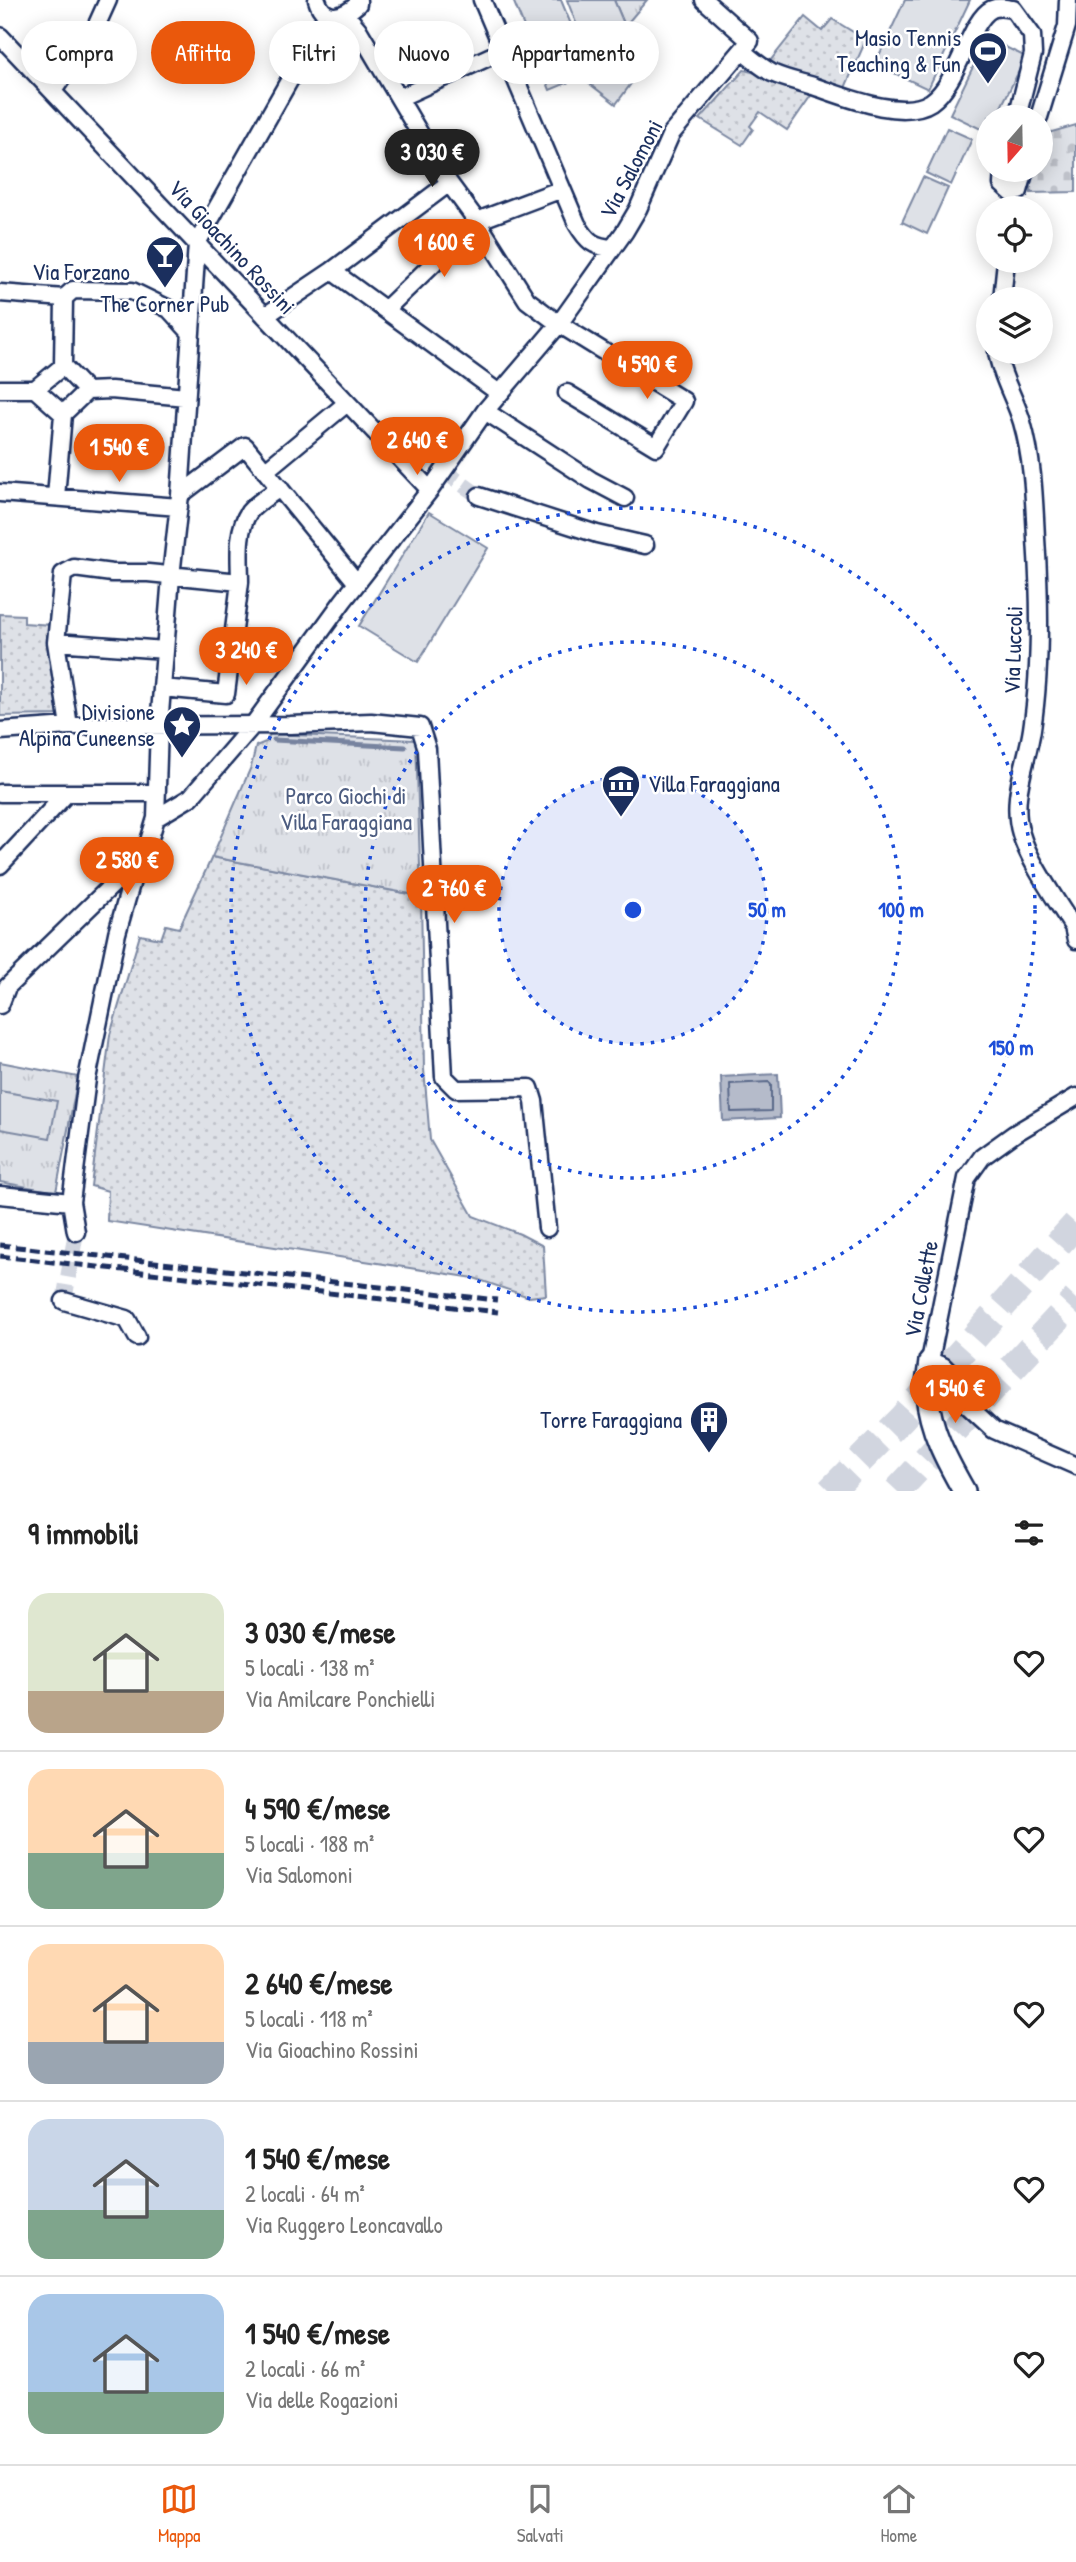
<!DOCTYPE html>
<html lang="it">
<head>
<meta charset="utf-8">
<style>
	:root { --surface:#fff; --page:#f6f6f6; --text:#222; --muted:#767676; --line:#e0e0e0; --accent:#ea580c }
	body { margin:0; font-family:"Patrick Hand",sans-serif; background:var(--page); color:var(--text); height:100vh; display:flex; flex-direction:column; font-size:26px; white-space:nowrap }
	* { box-sizing:border-box; margin:0 }
	p { font-size:23px; color:var(--muted) }
	.icon { flex:none; width:38px; height:38px; fill:none; stroke:currentColor; stroke-width:2; stroke-linecap:round; stroke-linejoin:round }
	.map { position:relative; height:1491px; overflow:hidden }
	.drawer { display:flex; flex-direction:column; background:var(--surface); flex:1 }
	.drawer>* { flex:none }
	.banner { position:absolute; left:21px; top:21px; width:700px; height:63px; display:flex; gap:14px }
	.needle { width:46px; rotate:200deg }
	.controls { position:absolute; left:976px; top:105px; display:grid; gap:14px }
	.controls a { display:grid; place-items:center; width:77px; height:77px; border-radius:50%; background:var(--surface); box-shadow:0 4px 18px #0003; font-size:35px }
	.price { position:absolute; translate:-50% -60px; padding:0 16px; border-radius:24px; background:var(--accent); color:#fff; font-size:23px; line-height:46px; filter:drop-shadow(0 2px 4px #0008) }
	.price::after { content:''; position:absolute; left:50%; top:42px; width:21px; height:16px; margin-left:-10px; background:inherit; clip-path:polygon(0 0,100% 0,50% 100%) }
	.price.active { background:#222; color:#fff }
	ul { padding:0; list-style:none }
	li { display:flex; align-items:center; gap:21px; height:175px; padding:0 28px }
	li+li { border-top:2px solid var(--line) }
	li span { display:grid; place-items:center; flex:none; width:196px; height:140px; border-radius:21px; color:#555 }
	li>.icon { margin-inline-start:auto }
	span .icon { width:84px; height:84px; fill:#fffc; stroke-width:1 }
	li b { font-size:30px }
	h2 { display:flex; justify-content:space-between; align-items:center; height:84px; padding:0 28px; font-size:30px }
	.chip { padding:0 24px; border-radius:32px; background:var(--surface); box-shadow:0 4px 18px #0003; font-size:24px; line-height:63px }
	.chip.active { background:var(--accent); color:#fff }
	.dock { display:flex; justify-content:space-around; align-items:center; height:98px; border-top:2px solid var(--line); background:var(--surface); font-size:19px; color:var(--muted) }
	.dock a { display:grid; justify-items:center; gap:4px }
	.dock .active { color:var(--accent) }
	.map>svg:first-child { display:block }
</style>
</head>
<body>
<div class="map">
<svg width="1076" height="1491" viewBox="0 0 1076 1491">
	<defs>
		<pattern id="grass-dots" width="8" height="8" patternUnits="userSpaceOnUse" patternTransform="scale(1.75)"><rect width="8" height="8" fill="#dee1e7"/><path d="M2 2h.1M6 6h.1" fill="none" stroke="#bec1c9" stroke-width="1.8" stroke-linecap="round"/></pattern>
		<pattern id="cemetery-stones" width="16" height="16" patternUnits="userSpaceOnUse" patternTransform="scale(1.75)"><rect width="16" height="16" fill="#dee1e7"/><path d="M2 7V4a2 2 0 0 1 4 0v3zM10 15v-3a2 2 0 0 1 4 0v3z" fill="#bec1c9"/></pattern>
		<pattern id="park-tufts" width="24" height="20" patternUnits="userSpaceOnUse" patternTransform="scale(1.75)"><rect width="24" height="20" fill="#dee1e7"/><path d="M3 7l-1-3M5 7V3M7 7l1-3M15 17l-1-3M17 17v-4M19 17l1-3" fill="none" stroke="#bec1c9"/></pattern>
	</defs>
	<rect width="100%" height="100%" fill="#fff"/>
	<filter id="ink" filterUnits="userSpaceOnUse"><feTurbulence type="fractalNoise" baseFrequency=".0143" numOctaves="2"/><feDisplacementMap in="SourceGraphic" scale="14" xChannelSelector="R" yChannelSelector="G"/><feConvolveMatrix kernelMatrix="1 2 1 2 8 2 1 2 1" color-interpolation-filters="sRGB"/></filter>
	<g filter="url(#ink)">
		<path fill="url(#grass-dots)" stroke="#7c88a2" stroke-width="2" d="M805 17 822 31 832 19 866 40 845 88 771 65 770 61Z
			M744 70 764 75 812 94 787 130 760 112 750 126 753 129 742 145 700 119Z
			M0 614 24 615V623L51 625 48 642 58 715 0 716Z
			M212 857 421 896 424 1069 430 1140 473 1216 520 1234 543 1246 546 1295 529 1297 474 1278 107 1221 108 1191 91 1186 110 1035 140 935 161 939 166 925 179 928Z"/>
		<path fill="url(#cemetery-stones)" stroke="#7c88a2" stroke-width="2" d="M1076 125V192L1031 193 1030 170H1041V135Z"/>
		<path fill="url(#park-tufts)" stroke="#7c88a2" stroke-width="2" d="M614 0H647L625 26Z
			M269 734 416 740 421 896 212 857 251 767 256 746 268 741Z
			M0 1062 78 1077 56 1192 0 1182Z"/>
		<path fill="#dee1e7" stroke="#7c88a2" stroke-width="2" d="M513 0H561L591 73 550 90Z
			M567 0H614L625 26 584 43Z
			M905 0H970L928 89 875 64Z
			M987 38 1026 57 996 117H989V133L950 114Z
			M620 43 647 62 616 104 590 84Z
			M947 128 972 139 951 185 926 173Z
			M923 177 948 188 927 234 902 222Z
			M429 512 488 548 418 662 359 626Z
			M0 1091 57 1101 50 1138 0 1129Z"/>
		<path fill="#b5bbca" stroke="#77839f" stroke-width="2" d="M778 1074 780 1118 723 1121 721 1077Z"/>
		<g fill="none" stroke-linecap="round" stroke-linejoin="round">
			<path stroke="#596789" stroke-width="2" d="M769 1082 771 1085V1111L731 1112 730 1084Z"/>
			<path stroke="#77839f" stroke-width="5" d="M274 740 405 747"/>
			<path stroke="#d1d5df" stroke-width="16" stroke-dasharray="16 8" stroke-linecap="butt" d="M444 471 479 496
				M64 1301 76 1232"/>
			<path stroke="#d1d5df" stroke-width="28" stroke-dasharray="28 14" stroke-linecap="butt" d="M830 1491 902 1418 1076 1224
				M897 1491 1076 1299"/>
			<g stroke="#1b2f5e" stroke-width="21">
				<path id="street" d="M317 0C324 24 344 17 358 4V0
					M482 0 577 224C587 241 593 247 613 248
					M346 15 358 29 449 183 477 221 527 300 559 324 684 401 656 447 567 393
					M0 36 430 490
					M742 51C752 59 761 67 772 73 785 79 800 82 813 86 843 96 902 121 931 102 959 83 969 20 992 9 999 6 1005 8 1013 9L1032 35 1033 54 1017 117
					M53 91 94 31 108 0
					M399 98 502 51
					M1039 117 1067 26 1068 0
					M1003 170 1002 184 1012 193
					M1012 193 1019 191 1025 170
					M332 271 499 393
					M0 293 64 298 73 290 132 291 169 309 191 333
					M1002 299 1006 261
					M385 310 477 221 562 189
					M265 316 332 271 449 183
					M997 352C1001 377 1015 398 1022 422 1033 460 1034 498 1036 538 1040 598 1041 669 1032 729 1027 764 1010 798 1021 834 1029 862 1057 901 1073 927L1076 940
					M63 366 64 298
					M0 389H35
					M87 391 63 366 35 389 63 414 87 391 111 390 186 397
					M485 411 591 480 625 498
					M265 471 347 403
					M0 493 179 507
					M180 495 245 446 357 583
					M479 496 597 534 645 545
					M56 497 63 414
					M56 642 165 650
					M162 688 226 694 240 582
					M69 726 56 642 63 574 74 568 112 573H148L240 582C240 560 236 531 249 512 256 503 270 495 280 488
					M0 731 69 726 290 725 371 722 420 727 427 749 444 1077 456 1089 530 1088 534 1101 547 1228
					M0 793H156
					M156 818 191 797 253 725 343 601 430 490 485 411 559 324 625 231 638 209 671 134 750 41 704 0
					M0 865 67 793
					M0 1005 7 987 138 860 149 841 156 818 159 726 171 576 180 495 197 243 327 14
					M1076 1097 1014 1134 982 1157 967 1178 930 1361 943 1366 956 1379 967 1405 994 1430 1076 1466
					M0 1195 71 1202 87 1079 117 933 137 863
					M71 1202 76 1232
					M64 1301 127 1319 137 1337"/>
			</g>
			<g stroke="#1b2f5e" stroke-width="26">
				<path id="secondary" d="M930 1361C929 1372 926 1384 927 1394 930 1430 947 1461 964 1491"/>
			</g>
			<use href="#street" stroke="#fff" stroke-width="16"/>
			<use href="#secondary" stroke="#fff" stroke-width="21"/>
			<path stroke="#1b2f5e" stroke-width="5" stroke-dasharray="10 5" stroke-linecap="butt" d="M0 1245 497 1300
				M0 1256 498 1312"/>
		</g>
	</g>
	<circle cx="633" cy="910" r="134" fill="#1d4ed8" fill-opacity=".12"/>
	<g fill="none" stroke="#1d4ed8" stroke-width="3.5" stroke-dasharray="3.5 7">
		<circle cx="633" cy="910" r="134"/>
		<circle cx="633" cy="910" r="268"/>
		<circle cx="633" cy="910" r="402"/>
	</g>
	<defs>
		<g id="stadium-pin" transform="scale(2.0125)"><path d="M0 17L-7.5 6A9.5 9.5 0 1 1 7.5 6Z" fill="#1b2f5e" stroke="#fff"/><path d="M0-5a6.5 5 0 1 0 0 10a6.5 5 0 1 0 0-10ZM-3.5-1.8h7v3.6h-7Z" fill="#fff"/></g>
		<g id="bar-pin" transform="scale(2.0125)"><path d="M0 17L-7.5 6A9.5 9.5 0 1 1 7.5 6Z" fill="#1b2f5e" stroke="#fff"/><path d="M-6-5H6L.8 .8V4.5H3.5V6h-7V4.5H-.8V.8Z" fill="#fff"/></g>
		<g id="sight-pin" transform="scale(2.0125)"><path d="M0 17L-7.5 6A9.5 9.5 0 1 1 7.5 6Z" fill="#1b2f5e" stroke="#fff"/><path d="M0-6L1.8-2.2L6-1.7L2.9 1.2L3.7 5.4L0 3.3L-3.7 5.4L-2.9 1.2L-6-1.7L-1.8-2.2Z" fill="#fff"/></g>
		<g id="museum-pin" transform="scale(2.0125)"><path d="M0 17L-7.5 6A9.5 9.5 0 1 1 7.5 6Z" fill="#1b2f5e" stroke="#fff"/><path d="M0-6L6-3V-2H-6V-3ZM-5-1h2V3h-2ZM-1-1h2V3h-2ZM3-1h2V3H3ZM-6 4H6V6H-6Z" fill="#fff"/></g>
		<g id="building-pin" transform="scale(2.0125)"><path d="M0 17L-7.5 6A9.5 9.5 0 1 1 7.5 6Z" fill="#1b2f5e" stroke="#fff"/><path d="M-4-6H4V6H1V3H-1V6H-4ZM-2.5-4.3h1.7v1.8h-1.7ZM.8-4.3h1.7v1.8H.8ZM-2.5-1h1.7V.8h-1.7ZM.8-1h1.7V.8H.8Z" fill="#fff"/></g>
	</defs>
	<g fill-rule="evenodd">
		<use href="#stadium-pin" x="988" y="51"/>
		<use href="#bar-pin" x="165" y="255"/>
		<use href="#sight-pin" x="182" y="725"/>
		<use href="#museum-pin" x="621" y="784"/>
		<use href="#building-pin" x="709" y="1420"/>
	</g>
	<g text-anchor="middle" stroke-width="5" stroke-linejoin="round" paint-order="stroke">
		<g font-size="23" fill="#1b2f5e" stroke="#fff" text-anchor="end">
			<text x="961" y="46">Masio Tennis<tspan x="961" dy="26">Teaching &amp; Fun</tspan></text>
			<text x="165" y="312" text-anchor="middle">The Corner Pub</text>
			<text x="155" y="720">Divisione<tspan x="155" dy="26">Alpina Cuneense</tspan></text>
			<text x="648" y="792" text-anchor="start">Villa Faraggiana</text>
			<text x="682" y="1428">Torre Faraggiana</text>
		</g>
		<g font-size="23" fill="#1b2f5e" stroke="#fff">
			<text transform="translate(631 169) rotate(-62)" y="8">Via Salomoni</text>
			<text transform="translate(232 247) rotate(47)" y="8">Via Gioachino Rossini</text>
			<text x="81" y="280">Via Forzano</text>
			<text transform="translate(1013 650) rotate(-88)" y="8">Via Luccoli</text>
			<text transform="translate(921 1289) rotate(-79)" y="8">Via Collette</text>
		</g>
		<g font-size="23" fill="#4c5c80" stroke="#fff">
			<text x="346" y="804">Parco Giochi di<tspan x="346" dy="26">Villa Faraggiana</tspan></text>
		</g>
	</g>
	<circle cx="633" cy="910" r="10" fill="#1d4ed8" stroke="#fff" stroke-width="3.5"/>
	<g font-size="21" text-anchor="middle" font-weight="bold" fill="#1d4ed8" stroke="#fff" stroke-width="5" stroke-linejoin="round" paint-order="stroke">
		<text x="767" y="917">50 m</text>
		<text x="901" y="917">100 m</text>
		<text x="1011" y="1055">150 m</text>
	</g>
</svg>
<div class="controls">
<a><svg class="needle" viewBox="-14 -14 28 28"><path d="M0-13l5 13h-10z" fill="#e53935"/><path d="M0 13l5-13h-10z" fill="#767676"/></svg></a>
<a><svg class="icon" aria-label="locate" viewBox="0 0 24 24"><circle cx="12" cy="12" r="6"/><path d="M12 2v4M12 18v4M2 12h4M18 12h4"/></svg></a>
<a><svg class="icon" aria-label="layers" viewBox="0 0 24 24"><path d="M12 4l9 5-9 5-9-5zM3 14l9 5 9-5"/></svg></a>
</div>
<b class="price active" style="left:432px;top:189px">3 030 €</b>
<b class="price" style="left:444px;top:279px">1 600 €</b>
<b class="price" style="left:647px;top:401px">4 590 €</b>
<b class="price" style="left:417px;top:477px">2 640 €</b>
<b class="price" style="left:119px;top:484px">1 540 €</b>
<b class="price" style="left:246px;top:687px">3 240 €</b>
<b class="price" style="left:127px;top:897px">2 580 €</b>
<b class="price" style="left:454px;top:925px">2 760 €</b>
<b class="price" style="left:955px;top:1425px">1 540 €</b>
<div class="banner">
<a class="chip">Compra</a>
<a class="chip active">Affitta</a>
<a class="chip">Filtri</a>
<a class="chip">Nuovo</a>
<a class="chip">Appartamento</a>
</div>
</div>
<section class="drawer">
<h2>9 immobili<svg class="icon" aria-label="filters" viewBox="0 0 24 24"><path d="M4 7h16M4 17h16"/><circle cx="9" cy="7" r="2"/><circle cx="15" cy="17" r="2"/></svg></h2>
<ul>
<li><span style="background:linear-gradient(#dfe7d0 70%,#b9a48a 0)"><svg class="icon" aria-label="home" viewBox="0 0 24 24"><path d="M3 11l9-7 9 7M6 9v11h12V9"/></svg></span><div><b>3 030 €/mese</b><p>5 locali · 138 m²</p><p>Via Amilcare Ponchielli</p></div><svg class="icon" aria-label="heart" viewBox="0 0 24 24"><path d="M12 20l-8-8c-3-5 5-10 8-4 3-6 11-1 8 4z"/></svg></li>
<li><span style="background:linear-gradient(#ffd9b3 60%,#7fa58c 0)"><svg class="icon" aria-label="home" viewBox="0 0 24 24"><path d="M3 11l9-7 9 7M6 9v11h12V9"/></svg></span><div><b>4 590 €/mese</b><p>5 locali · 188 m²</p><p>Via Salomoni</p></div><svg class="icon" aria-label="heart" viewBox="0 0 24 24"><path d="M12 20l-8-8c-3-5 5-10 8-4 3-6 11-1 8 4z"/></svg></li>
<li><span style="background:linear-gradient(#ffd9b3 70%,#9aa5b1 0)"><svg class="icon" aria-label="home" viewBox="0 0 24 24"><path d="M3 11l9-7 9 7M6 9v11h12V9"/></svg></span><div><b>2 640 €/mese</b><p>5 locali · 118 m²</p><p>Via Gioachino Rossini</p></div><svg class="icon" aria-label="heart" viewBox="0 0 24 24"><path d="M12 20l-8-8c-3-5 5-10 8-4 3-6 11-1 8 4z"/></svg></li>
<li><span style="background:linear-gradient(#c9d6e8 65%,#7fa58c 0)"><svg class="icon" aria-label="home" viewBox="0 0 24 24"><path d="M3 11l9-7 9 7M6 9v11h12V9"/></svg></span><div><b>1 540 €/mese</b><p>2 locali · 64 m²</p><p>Via Ruggero Leoncavallo</p></div><svg class="icon" aria-label="heart" viewBox="0 0 24 24"><path d="M12 20l-8-8c-3-5 5-10 8-4 3-6 11-1 8 4z"/></svg></li>
<li><span style="background:linear-gradient(#a9c7e8 70%,#7fa58c 0)"><svg class="icon" aria-label="home" viewBox="0 0 24 24"><path d="M3 11l9-7 9 7M6 9v11h12V9"/></svg></span><div><b>1 540 €/mese</b><p>2 locali · 66 m²</p><p>Via delle Rogazioni</p></div><svg class="icon" aria-label="heart" viewBox="0 0 24 24"><path d="M12 20l-8-8c-3-5 5-10 8-4 3-6 11-1 8 4z"/></svg></li>
</ul>
</section>
<nav class="dock">
<a class="active"><svg class="icon" aria-label="map" viewBox="0 0 24 24"><path d="M3 6l6-2 6 2 6-2v14l-6 2-6-2-6 2zM9 4v14M15 6v14"/></svg>Mappa</a>
<a><svg class="icon" aria-label="saved" viewBox="0 0 24 24"><path d="M7 4h10v16l-5-4-5 4z"/></svg>Salvati</a>
<a><svg class="icon" aria-label="home" viewBox="0 0 24 24"><path d="M3 11l9-7 9 7M6 9v11h12V9"/></svg>Home</a>
</nav>
</body>
</html>
